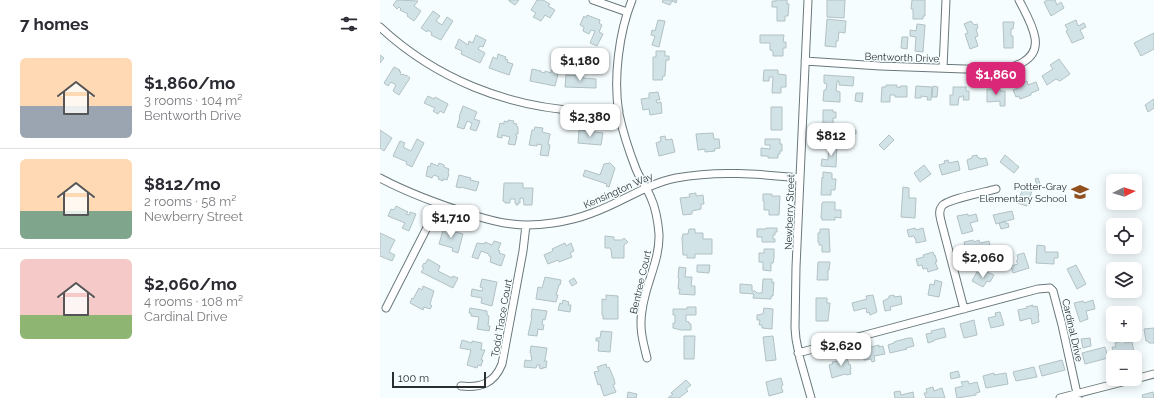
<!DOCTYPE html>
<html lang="en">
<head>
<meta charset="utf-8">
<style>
	:root { --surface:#fff; --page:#f7f7f7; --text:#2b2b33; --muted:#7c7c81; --line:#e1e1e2; --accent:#db2777 }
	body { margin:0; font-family:Raleway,sans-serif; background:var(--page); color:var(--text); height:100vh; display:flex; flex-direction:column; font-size:15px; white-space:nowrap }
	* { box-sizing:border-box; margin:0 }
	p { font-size:13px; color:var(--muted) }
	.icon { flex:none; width:22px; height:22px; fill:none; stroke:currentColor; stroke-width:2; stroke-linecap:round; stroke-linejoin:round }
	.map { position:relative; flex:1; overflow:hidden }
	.details { display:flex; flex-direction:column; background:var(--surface); width:380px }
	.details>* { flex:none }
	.needle { width:26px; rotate:85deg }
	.fabs { position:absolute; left:726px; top:174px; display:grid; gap:8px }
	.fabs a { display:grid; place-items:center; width:36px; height:36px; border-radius:6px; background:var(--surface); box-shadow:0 2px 10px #0003; font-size:20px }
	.scale { position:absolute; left:12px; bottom:10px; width:94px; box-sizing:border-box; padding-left:4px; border:2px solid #282f30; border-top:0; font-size:11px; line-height:14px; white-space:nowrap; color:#282f30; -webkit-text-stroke:3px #f6fdfe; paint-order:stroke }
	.price { position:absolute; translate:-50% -34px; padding:0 9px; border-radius:8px; background:#fff; color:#222; font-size:13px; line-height:26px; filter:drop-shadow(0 1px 2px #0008) }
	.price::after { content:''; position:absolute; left:50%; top:24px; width:12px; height:9px; margin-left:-6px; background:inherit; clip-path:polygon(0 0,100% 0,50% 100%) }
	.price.selected { background:var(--accent); color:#fff }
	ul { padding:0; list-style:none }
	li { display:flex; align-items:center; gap:12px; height:100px; padding:0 20px }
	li+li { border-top:1px solid var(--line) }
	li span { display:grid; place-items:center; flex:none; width:112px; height:80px; border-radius:6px; color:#555 }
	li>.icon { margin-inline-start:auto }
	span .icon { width:48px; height:48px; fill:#fffc; stroke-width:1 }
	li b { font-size:17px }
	h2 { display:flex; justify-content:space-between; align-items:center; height:48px; padding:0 20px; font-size:17px }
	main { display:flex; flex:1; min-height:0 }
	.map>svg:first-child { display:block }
</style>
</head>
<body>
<main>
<section class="details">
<h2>7 homes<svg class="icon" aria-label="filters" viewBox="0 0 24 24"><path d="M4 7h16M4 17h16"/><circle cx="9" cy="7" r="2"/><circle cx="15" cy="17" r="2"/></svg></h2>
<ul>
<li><span style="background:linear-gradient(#ffd9b3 60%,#9aa5b1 0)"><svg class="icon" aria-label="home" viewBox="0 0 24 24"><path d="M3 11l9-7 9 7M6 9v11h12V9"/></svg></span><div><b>$1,860/mo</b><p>3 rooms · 104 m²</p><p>Bentworth Drive</p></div></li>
<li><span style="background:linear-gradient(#ffd9b3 65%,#7fa58c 0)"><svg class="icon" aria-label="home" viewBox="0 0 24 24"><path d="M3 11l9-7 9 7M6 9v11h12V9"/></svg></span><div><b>$812/mo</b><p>2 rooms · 58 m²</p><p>Newberry Street</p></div></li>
<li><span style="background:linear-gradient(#f6c9c9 70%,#8fb573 0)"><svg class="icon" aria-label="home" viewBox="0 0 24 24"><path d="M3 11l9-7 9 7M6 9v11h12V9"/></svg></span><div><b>$2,060/mo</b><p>4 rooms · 108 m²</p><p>Cardinal Drive</p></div></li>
</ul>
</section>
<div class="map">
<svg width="774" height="398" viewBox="0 0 774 398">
	<rect width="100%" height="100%" fill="#f6fdfe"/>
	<path fill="#d2e3e7" stroke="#b1c1c5" d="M17 0 38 1 34 6 41 11 34 21 27 16 28 14 20 10 21 9 19 7 17 9 13 5Z
		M129 0H139L135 5 129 1Z
		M157 0H163L170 4 168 6 175 10 170 18 165 15 161 21 153 17 156 13 151 10Z
		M283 0H297L296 3 292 1 290 5 282 2Z
		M396 0H407V4H409L408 16H405V21H397V7H392V1H396Z
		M447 0H465L464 18 447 17Z
		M532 0H545V16H543V19H533V9H531Z
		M667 0H675L677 5 681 2 684 8 671 16 664 2Z
		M53 11 60 16 56 21 62 25 67 17 73 21 61 40 51 35 52 33 48 30 47 32 41 28Z
		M207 15 220 20 219 23 222 25 219 32 223 34 217 46 210 43 215 31 211 30 209 34 203 31 204 27 200 25 204 16 206 18Z
		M447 19 466 21 465 33 459 32 458 41H456V47L445 46Z
		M278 20 285 21 279 47 272 45 275 36 271 35 272 30 275 31Z
		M696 20 698 26 704 23 706 27 700 30 704 38 692 43 686 31 688 30 685 25Z
		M591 21 594 25 597 24 598 28 596 29 598 36 595 37 598 46 590 49 585 34 588 33 584 24Z
		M623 22H634L633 29H631V36H633V48H624Z
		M537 24 545 25 543 52 535 51 536 37 530 36V30L536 31Z
		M774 33V49L761 56 754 43Z
		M96 35 106 40 103 47 100 46 98 49 105 53 100 63 81 54 82 51 75 48 79 39 88 45 89 41 93 43V42Z
		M380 35H404L403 42H406V48H403V56H393V51L390 50V43H380Z
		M522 37H528L527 49 521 48Z
		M276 51H285V56H289V60H286L285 76H283L282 80H273V57H276Z
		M118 54 126 57 125 59 128 60 127 62 133 64 129 75 109 68 113 57 117 59Z
		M0 55 4 58 0 63Z
		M679 59 690 74 680 81 676 79 667 85 662 76 673 69 670 65Z
		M14 67 20 70 19 71 21 72 20 74 22 75 23 74 26 76V75L30 78 19 95 13 91 16 85 11 82 8 86 4 83Z
		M152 69 161 71V72L165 73V71L171 73V70L176 71V73L178 74 175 86 150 81Z
		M384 70H398V74L406 75V87H401V93H392L393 77H389V81H383Z
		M186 75 203 76V78L216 79V88L185 87Z
		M444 75 474 77 473 86 459 85V81H457L456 91 460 92V102L443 101 444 90H446L447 84 444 83Z
		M647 81 648 85 656 82 659 90 651 93V95L640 99 639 96 636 97 633 90 638 88 637 85Z
		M506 85H517V87L520 88V86H527V97H515V95H510V102H501L502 87H506Z
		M536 86 552 87 551 100H547L548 97 541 96V98H535Z
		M553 86 558 87 557 97H552Z
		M573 87H586V91H589V100H583L584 96H582V97H579L578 105H570V95H573Z
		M607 89H620V91H625V106H620V101L607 102Z
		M278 92 280 100H276L277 103 281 102 282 113 270 115 269 109 263 110 261 99 269 98V93Z
		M476 93H483L482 102 475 101Z
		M48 96 54 99 55 97 68 104 64 113 60 111 58 114 53 111 55 108 44 103Z
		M774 99V108L768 112 765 105Z
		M83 106 97 112 94 119 100 121 96 131 90 129 92 123 87 121 84 129 77 127 80 117H79Z
		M391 107H402V130H391Z
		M443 110H453V112H456V118H453V134H445L446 123H443Z
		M128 120 134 121 133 123 137 124 136 126 138 127V134H136V136H137L135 145 128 144 130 137 122 135V138L117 137 120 123 124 124V121L128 122Z
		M155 127 163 128 162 132 170 134 168 144 170 145 168 156 160 155 162 145 157 144V146L149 145 152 130H154Z
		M0 130 12 138 4 151 0 148Z
		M199 130 223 133 221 145 198 143Z
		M471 130H476V134H471Z
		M333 133 334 139H339L340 148 334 149 335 151 325 152V149L318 150 316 134Z
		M509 135 514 140 504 150 499 145Z
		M285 136 286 140 292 139 295 152 279 156 276 143 281 141 280 137Z
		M37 139 44 143 32 167 26 164 27 162 13 156 20 141 25 143 23 147 31 151Z
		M385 139H400V144H402V151H400V154H398V158H388V156H381V148L390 149V145H385Z
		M449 143 457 144 456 167 441 166 442 159 448 160Z
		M597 155 598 158H600V159L606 158 608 165 589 170 587 160 592 158V156Z
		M625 155 639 167 634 173 620 162Z
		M568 160 569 163 578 161 580 170 562 175 559 165 565 163 564 161Z
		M51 163 58 166 59 163 64 165V167L69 169 68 173 69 174 67 180 63 179V181L58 179 59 177 54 175 52 178 46 176 48 166 50 167Z
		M230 163 235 168 229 187 226 186 227 184 203 176 205 170 220 175 224 164Z
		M544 165 551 174 540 182 534 173Z
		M443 172 452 173V179H456L455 190H451V195H441L442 177 443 178Z
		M79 175 91 178 90 180 99 182 96 191 81 187V188L76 187Z
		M658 178 660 184 657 185 655 179Z
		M124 183H143V188H153L152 205H144L143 198H140V203H138V205H136V203H135V199H130V203H125V202L123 201Z
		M645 185 653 188 647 206 637 203 642 191H643Z
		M523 187 529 188V198H536L535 218 521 217Z
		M316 193V196L323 195 324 204H321V209L312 211V214L303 215 300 198 310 197 309 194Z
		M383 194H392V196H400L399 215H389V210H384V201H383Z
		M443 202H455V210H461V218L455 217V220H442V218H441L442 203H443Z
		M16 206 28 212 26 214 29 215 30 212 36 214 29 231 22 228 25 223 8 216 11 209 14 210Z
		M632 211 634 219 616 224 613 215Z
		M588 214V216L596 214 598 221 590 223 593 231 582 234 577 216Z
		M625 221 626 224 628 223 629 227 621 229 619 223Z
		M64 227 73 229 72 231 83 234 78 253 72 251 73 248 59 244Z
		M386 228H397V232H395V235H393V239H395V242H382V237H377V229H386Z
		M535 228 536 230 543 228 546 241 536 243V239H535L534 236 529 237 527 230Z
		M309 229H315V233H323V239H332V254H315V258H307V255H303L302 238 303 234H308Z
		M440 229H449L450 252H442V245H439V242H438V233H440Z
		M0 233 15 240 9 252 15 255 12 261 0 256Z
		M225 236 234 237V240H242L244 238 248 242 244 245V258H232L231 250 230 248H225Z
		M593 240 594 242 599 240 600 243 609 241 612 255 605 256 603 249 596 250 597 257 588 259 584 242Z
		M114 241 121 243 118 250 120 251 119 253 125 255 121 266 110 262 111 257 109 256V254L101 251 98 259 92 257 97 243 105 244V242L112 245Z
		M185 243 186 246 191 243 194 251 190 253 192 257 179 262 178 260 168 264 164 255 173 251 172 249Z
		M657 245 665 246V252H678V258H674V264L656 263Z
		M384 249H394V258L393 263H391V271L383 270V262H379V253H384Z
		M553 252 554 255H555L557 262H555L558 269 548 272 547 268 543 269 542 265 538 266 536 259 544 257 543 255Z
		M644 253 649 268 633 273 631 266 638 264 636 261 638 260 637 255Z
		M48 259 60 266 58 271 72 278 73 276 78 278 73 288 41 272 44 268 42 267 44 263 45 264Z
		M438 262H450L449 270H448V280H437Z
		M317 265H330L329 273 317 272Z
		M696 265 706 284 697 289 687 269Z
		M299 267 306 268 305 277H312L311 286H315V295L299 294 300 289H298L299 278H298Z
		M597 272 603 275 602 276 604 277 607 272 614 275 610 282 607 281 603 287 592 281Z
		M165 277 181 280 180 285H179L176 295H178L176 302 156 299 158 287 162 288Z
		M194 278 197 283 192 286 189 281Z
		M102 279 117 282 112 306 101 303 102 298 91 296 92 289 102 291 103 288 100 287Z
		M383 279H392V283L394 282 393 296H391V299L373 298 374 294 360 293V284L372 285V291H375L377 293H382Z
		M555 280 562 282 559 297 548 295 550 284 554 285Z
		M43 286 54 291 50 304 52 306 50 309 44 307 43 310 30 303 32 298 33 299 39 288 42 290Z
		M226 295 238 296V319H223V315H222V299L226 300Z
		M493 295 497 312 490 315 489 312 487 313 486 308 474 311 472 303 487 299 486 296Z
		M514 295V297L521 296 522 304 510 307 511 310 505 311 503 301 509 298V296Z
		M436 298H447V303H450L448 321H436Z
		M183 300 189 302 188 305H191L190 312 178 310 180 303 182 304Z
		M713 300 715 309 706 311 708 319 700 322 694 303 703 301 704 303Z
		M653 305V307L657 306 659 316H658L659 322 652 324 651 318 640 321 638 310 647 308 646 307Z
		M307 307H316V315H306V321L309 322V324H311V330H301L293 328V323H295V315H293V309H307Z
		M90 308 107 311V315L109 316 108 326H110L109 331 97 329 99 317 91 316V313H89Z
		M384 308 393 309 392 329 382 328V325H379L380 320H377V315L383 314Z
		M152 309 167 311 165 320 163 319 162 325H164L163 330 158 329 157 336 148 335 152 317H151Z
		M620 312 624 325 611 328 608 318 616 316 615 313Z
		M594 320 597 335 584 338 580 324Z
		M564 328 566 337 554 340V341L548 343 546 334 552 333 551 331Z
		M774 328V343H769L768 341H766L764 329Z
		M221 331 232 332 230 352 218 351 219 341H216V338H220Z
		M304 336H315L314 359H304Z
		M393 336 396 360 386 361 383 337Z
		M528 338H532L534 346 526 348 527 349 510 353 508 345 514 343V342L517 341Z
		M710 338 711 346 703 348 701 339Z
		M82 340 92 343V341L102 343 101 350H105L101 360H103L101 366 98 365 97 368 87 365 91 350 80 348Z
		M744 340 745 343 752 342 754 352 742 357 741 356 734 357 732 347H736L735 343Z
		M499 345V347L503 346 505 354 494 356 495 361 492 362 491 359 484 360 482 351 488 350 487 348Z
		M151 346 167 348 165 360 164 361H167L166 368 163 367V369L159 368 160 365H157L156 368 144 367 145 360 151 361 152 357H151V353H150Z
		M725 347 728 358 705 364 702 353Z
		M466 354 469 365 470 364 471 369H470L471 374 466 375 465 374 452 378 449 365 453 364 452 362 458 361 460 363 459 362 461 361 459 355Z
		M682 360 685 370 662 376 659 366Z
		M226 364 227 368 229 367 234 379 235 384 233 385 236 392 224 396 220 384 218 385 214 372 219 371 217 367Z
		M654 367 657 377 636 381 633 372Z
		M578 371 580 377 571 379 570 373Z
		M614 373V375L626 373 628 384 606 388 603 376Z
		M401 378 403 385 401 386 403 392 389 396 386 382Z
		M306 380 311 385 306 389 308 391 299 398H288L293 394 291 393Z
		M588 381 589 384 597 382 600 392 596 393V395L577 398 575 388 583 386 581 382Z
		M553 387 554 391 562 388 565 398H546L544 393H547L546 389Z
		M520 391 521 395 533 392 534 398H515L514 392Z
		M248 392 257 394 256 398H247Z
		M773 392 774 398H762H763L762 395Z"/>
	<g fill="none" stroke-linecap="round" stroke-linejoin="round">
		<g stroke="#69787c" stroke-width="9">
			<path id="minor" d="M213 0 247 12
				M252 0C239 32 233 79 239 114 243 133 249 151 256 169 260 179 267 188 271 198 276 209 278 222 279 234 280 261 265 284 262 311 259 328 263 342 267 358
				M428 0 416 267 415 328 416 339 420 359 431 398
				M0 27C56 79 127 107 202 111 214 112 227 111 239 111
				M425 61 500 66 613 70C631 69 659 62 655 38 653 25 645 12 639 0
				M563 68 566 0
				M0 178C30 194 61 205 93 215 106 219 119 223 132 224 157 227 189 222 212 213 241 203 266 184 296 178 337 170 380 174 420 178
				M6 308 59 204
				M584 309 561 221C560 216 558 211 562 206 567 199 606 192 616 189
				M418 353 658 289 670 288 673 291 682 325 698 398
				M755 379 774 374
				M81 386C100 388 114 384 122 364L143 251 146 225
				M680 398 754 379"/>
		</g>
		<use href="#minor" stroke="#fff" stroke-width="7"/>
	</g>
	<defs>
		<g id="school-bare" transform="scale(1.38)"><path d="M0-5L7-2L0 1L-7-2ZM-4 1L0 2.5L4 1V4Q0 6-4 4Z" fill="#92501e" stroke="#f6fdfe" stroke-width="2.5" paint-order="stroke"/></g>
	</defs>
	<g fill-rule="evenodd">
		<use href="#school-bare" x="700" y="192"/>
	</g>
	<g text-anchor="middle" stroke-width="3" stroke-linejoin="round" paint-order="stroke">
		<g font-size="10" fill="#282f30" stroke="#f6fdfe">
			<text transform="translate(522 57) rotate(2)" y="4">Bentworth Drive</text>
			<text transform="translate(238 190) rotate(-24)" y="4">Kensington Way</text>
			<text transform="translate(409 212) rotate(-88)" y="4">Newberry Street</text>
			<text transform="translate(260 282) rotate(-77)" y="4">Bentree Court</text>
			<text transform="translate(121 318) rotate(-80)" y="4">Todd Trace Court</text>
			<text transform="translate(693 330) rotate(77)" y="4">Cardinal Drive</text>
		</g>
		<g font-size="10" fill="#282f30" stroke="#f6fdfe" text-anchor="end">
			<text x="687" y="190">Potter-Gray<tspan x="687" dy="12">Elementary School</tspan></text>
		</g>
	</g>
</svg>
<div class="fabs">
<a><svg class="needle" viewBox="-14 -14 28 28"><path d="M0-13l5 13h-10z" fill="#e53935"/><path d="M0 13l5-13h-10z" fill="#7c7c81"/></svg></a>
<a><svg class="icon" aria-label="locate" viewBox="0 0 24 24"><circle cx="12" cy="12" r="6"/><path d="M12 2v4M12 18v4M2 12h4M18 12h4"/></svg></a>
<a><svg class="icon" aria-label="layers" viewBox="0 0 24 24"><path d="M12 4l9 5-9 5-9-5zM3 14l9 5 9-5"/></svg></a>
<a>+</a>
<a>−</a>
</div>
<div class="scale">100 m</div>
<b class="price" style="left:200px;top:82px">$1,180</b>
<b class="price selected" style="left:616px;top:96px">$1,860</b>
<b class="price" style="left:210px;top:138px">$2,380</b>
<b class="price" style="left:451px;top:157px">$812</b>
<b class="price" style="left:71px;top:239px">$1,710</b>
<b class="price" style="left:603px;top:279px">$2,060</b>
<b class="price" style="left:461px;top:367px">$2,620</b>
</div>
</main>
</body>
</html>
